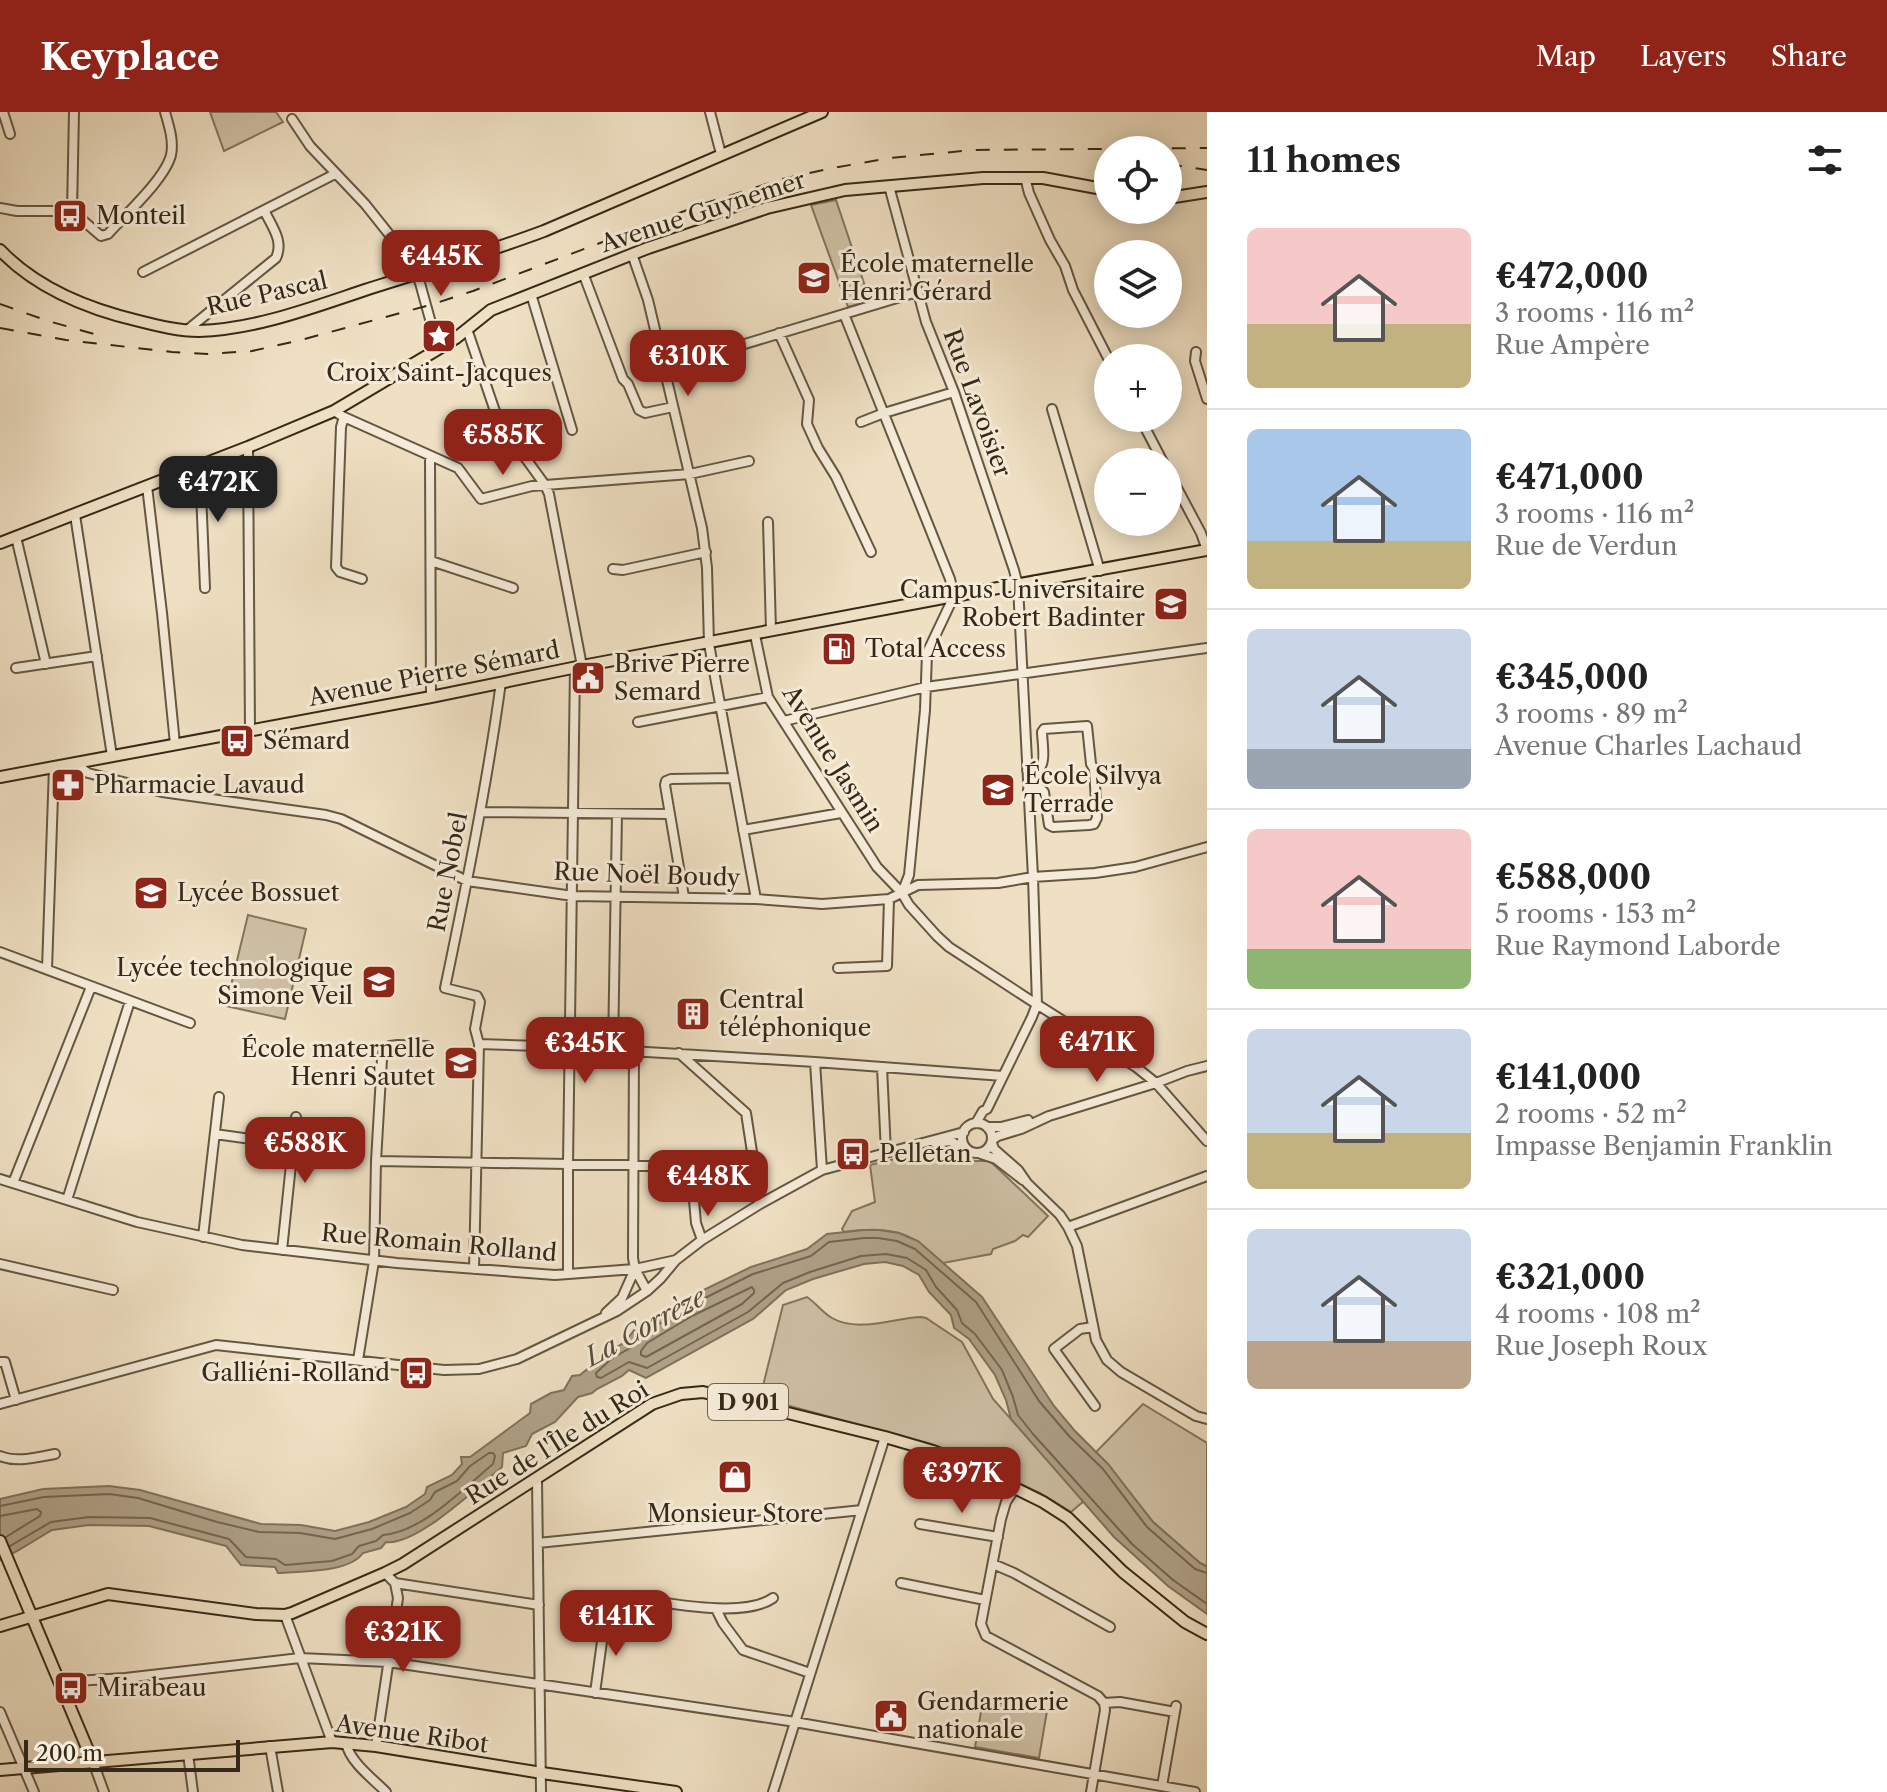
<!DOCTYPE html>
<html lang="en">
<head>
<meta charset="utf-8">
<style>
	:root { --surface:#fff; --page:#f2f2f2; --text:#222; --muted:#767676; --line:#e0e0e0; --accent:#8f2418 }
	body { margin:0; font-family:"Libre Caslon Text",serif; background:var(--page); color:var(--text); height:100vh; display:flex; flex-direction:column; font-size:30px; white-space:nowrap }
	* { box-sizing:border-box; margin:0 }
	p { font-size:26px; color:var(--muted) }
	.icon { flex:none; width:44px; height:44px; fill:none; stroke:currentColor; stroke-width:2; stroke-linecap:round; stroke-linejoin:round }
	.map { position:relative; flex:1; overflow:hidden }
	.drawer { display:flex; flex-direction:column; background:var(--surface); width:680px }
	.drawer>* { flex:none }
	.tools { position:absolute; left:1094px; top:24px; display:grid; gap:16px }
	.tools a { display:grid; place-items:center; width:88px; height:88px; border-radius:50%; background:var(--surface); box-shadow:0 4px 20px #0003; font-size:40px }
	.scale { position:absolute; left:24px; bottom:20px; width:216px; box-sizing:border-box; padding-left:8px; border:4px solid #352917; border-top:0; font-size:22px; line-height:28px; white-space:nowrap; color:#352917; -webkit-text-stroke:6px #f5ebd8; paint-order:stroke }
	.price { position:absolute; translate:-50% -68px; padding:0 18px; border-radius:16px; background:var(--accent); color:#fff; font-size:26px; line-height:52px; filter:drop-shadow(0 2px 4px #0008) }
	.price::after { content:''; position:absolute; left:50%; top:48px; width:24px; height:18px; margin-left:-12px; background:inherit; clip-path:polygon(0 0,100% 0,50% 100%) }
	.price.active { background:#222; color:#fff }
	ul { padding:0; list-style:none }
	li { display:flex; align-items:center; gap:24px; height:200px; padding:0 40px }
	li+li { border-top:2px solid var(--line) }
	li span { display:grid; place-items:center; flex:none; width:224px; height:160px; border-radius:12px; color:#555 }
	li>.icon { margin-inline-start:auto }
	span .icon { width:96px; height:96px; fill:#fffc; stroke-width:1 }
	li b { font-size:34px }
	h2 { display:flex; justify-content:space-between; align-items:center; height:96px; padding:0 40px; font-size:34px }
	header { display:flex; align-items:center; gap:48px; box-sizing:border-box; height:112px; padding:0 40px; background:var(--accent); color:#fff }
	header strong { font-size:38px }
	nav { display:flex; gap:44px; margin-inline-start:auto; font-size:28px }
	main { display:flex; flex:1; min-height:0 }
	.map>svg:first-child { display:block }
</style>
</head>
<body>
<header>
<strong>Keyplace</strong>
<nav><a>Map</a><a>Layers</a><a>Share</a></nav>
</header>
<main>
<div class="map">
<svg width="1207" height="1680" viewBox="0 0 1207 1680">
	<rect width="100%" height="100%" fill="#efe0c3"/>
	<filter id="stains"><feTurbulence type="fractalNoise" baseFrequency=".0025" numOctaves="4"/><feColorMatrix values="0 0 0 0 .2 0 0 0 0 .09 0 0 0 0 .02 0 0 0 .5 -.17"/></filter>
	<radialGradient id="worn" r=".72"><stop offset=".6" stop-color="#630" stop-opacity="0"/><stop offset="1" stop-color="#630" stop-opacity=".3"/></radialGradient>
	<path fill="#cfc1a6" stroke="#82755e" stroke-width="2" d="M210 0H276L283 10 224 39Z
		M836 88 870 189 848 195 811 93Z
		M248 803 306 817 285 907 226 894Z
		M948 1034C955 1037 958 1041 964 1045 971 1050 981 1049 990 1049L1048 1104 1028 1125 1023 1123 1015 1129 993 1137 991 1142 943 1151C933 1143 924 1133 913 1127 893 1115 866 1117 844 1120L842 1117 852 1099 875 1090 870 1053Z
		M807 1185C816 1191 823 1201 832 1206 858 1221 893 1206 921 1205L926 1206 962 1230 993 1287 1084 1389 1071 1400 1040 1381 992 1359 989 1352 965 1341 962 1344 927 1331 760 1286 783 1193Z
		M1143 1292 1207 1331V1454L1200 1451 1153 1410 1096 1340Z
		M983 1588 1047 1599 1039 1646 975 1635Z"/>
	<path fill="#b0a289" stroke="#7f725b" stroke-width="2" d="M864 1118H879L899 1121 918 1129 982 1185 1054 1294 1074 1318 1108 1352 1153 1410 1200 1451 1207 1455V1502L1168 1474 1114 1425 1011 1307 1006 1288 995 1263 969 1227 954 1216 951 1203 929 1180 919 1163 903 1154 885 1150 864 1152 813 1167 786 1178 753 1207 646 1266 629 1258 622 1264 597 1277 592 1281 578 1285 555 1310 532 1322 526 1334 503 1341 502 1355C478 1375 416 1434 386 1430L381 1436 363 1441C349 1461 301 1459 278 1461L275 1455 241 1453 226 1434 149 1414 89 1413 52 1418 19 1438 0 1448V1387L43 1377 109 1374 140 1378 261 1412 301 1413 335 1419 369 1410 406 1395 425 1382 427 1375 452 1363 462 1352 461 1345H470L530 1301 531 1292 551 1281 564 1278 572 1264 580 1263 607 1241 625 1230 635 1217 683 1188 751 1155 807 1137 827 1122Z"/>
	<g fill="none" stroke-linecap="round" stroke-linejoin="round">
		<path stroke="#726650" stroke-width="2" d="M752 1175 754 1178V1181L742 1192 646 1245 641 1243V1239L647 1231 692 1204Z
			M0 1394 44 1385 109 1382 138 1386 217 1410 259 1420 300 1421 335 1427 372 1417 410 1401 430 1388 435 1380 457 1369 470 1354 489 1341H493L495 1344 493 1352C463 1377 422 1420 383 1423L376 1429 359 1434 352 1442 332 1449 285 1453 276 1447 246 1445 229 1427 150 1406 89 1405 51 1410 10 1434
			M0 1404 37 1397 41 1400 40 1404 6 1425
			M1207 1461 1195 1457 1147 1415 1103 1357 1069 1324 1039 1289 976 1190 915 1137 897 1129 878 1126H864L829 1130 811 1144 753 1162 687 1195 641 1223 630 1236 611 1247 596 1261 597 1265 601 1266 629 1250 647 1256 748 1200 783 1171 810 1160 861 1144 886 1142 907 1146 926 1158 936 1175 957 1198 962 1211 975 1222 1002 1258 1013 1285 1018 1303 1033 1322 1132 1432 1173 1468 1207 1492"/>
		<g stroke="#645742" stroke-width="12">
			<path id="minor" d="M3 0 10 22
				M710 0 721 42
				M292 7 310 34 365 92 412 151 420 171 431 211 435 239
				M1025 65 1029 81 1050 128 1065 154 1073 178 1108 246
				M889 74 926 210 954 280 1014 458 1018 474 1033 765 1037 892 1032 905 987 997 983 999 976 1011
				M0 96 17 99H72
				M72 99 101 124 108 122C125 103 165 67 171 43 174 29 169 14 165 0
				M72 99 74 0
				M632 142 648 188 702 416 707 456 709 532 756 787
				M143 160 335 62
				M583 161 623 267 628 272 639 298 645 301 673 295
				M531 182 572 318
				M844 202 950 467 954 484 927 541 925 598 909 763 902 781
				M467 217 498 308 545 373 549 382 582 554
				M186 219 276 146C284 129 272 115 264 98
				M779 221 809 288 807 312 818 336 836 365 871 440
				M1196 240 1195 249 1207 287
				M665 256 917 180
				M1052 297 1100 459
				M334 299 344 305 458 356 481 387 532 374 690 362 749 349
				M344 305 341 315 336 455 340 460 362 467
				M1140 306 1163 350
				M861 310 884 301 954 280
				M248 335 250 618
				M430 344 431 585
				M196 354 201 380 205 476
				M1168 359 1201 421 1207 438
				M147 374 162 501 175 632
				M75 403 112 644
				M768 410 771 519
				M16 425 46 552
				M431 449 513 476
				M613 457 623 458 706 440
				M755 523 768 585 877 755 902 781 909 793 937 824 949 835 1027 886 1136 955 1156 971 1207 1029
				M16 556 97 544
				M784 609 926 575 1207 536
				M638 610 768 585
				M79 650 80 655 88 661 162 680 326 703 341 707 467 769 573 784 756 787 822 792 889 787 918 773 998 771 1033 765 1095 761 1135 755 1207 735
				M1027 658C1029 658 1038 657 1040 655 1046 651 1042 627 1042 620L1044 617 1087 614 1091 652 1094 657 1097 706 1094 712 1089 713 1053 715 1049 713 1044 680 1041 677 1028 678
				M480 700 670 702
				M617 702 613 938 815 950 1003 964
				M743 718 841 701
				M684 785 665 673 666 669 671 667 733 666
				M0 840 190 911
				M838 856 887 854 889 787
				M47 857 54 655
				M479 932 570 935
				M634 939 633 1146 635 1157 647 1179
				M679 941 746 1001 760 1092
				M815 950 822 1058
				M882 955 886 1041
				M962 1026a15 15 0 1 1 30 0a15 15 0 1 1-30 0Z
				M987 1015H1001L1028 1008
				M215 1022 293 1033
				M992 1028 998 1024 1021 1017 1049 1004 1156 971 1187 959 1207 954
				M935 1031 950 1029 964 1036
				M992 1031 994 1037 1018 1058 1027 1071 1060 1103 1068 1115 1077 1134 1096 1228 1107 1248 1121 1260 1196 1304 1207 1307
				M981 1042 996 1047 1023 1068
				M376 1049 691 1054 696 1111 702 1128
				M0 1067 137 1110 242 1133 397 1151 555 1163 635 1157 676 1148 702 1128 760 1092 822 1058 964 1020
				M13 1071 91 875
				M67 1088 130 889
				M1068 1115 1207 1064
				M203 1125 219 985
				M282 1138 296 1005
				M0 1152 113 1178
				M474 1157 479 932 475 917 480 890 477 884 445 876C466 775 487 673 501 570
				M568 1162V1051L575 556
				M606 1201 622 1186 635 1157
				M1093 1215 1080 1217 1054 1237 1095 1294
				M358 1248 374 1149 376 1049 382 947 384 938 390 934 398 933 427 934
				M0 1250H5L16 1288
				M0 1292 216 1233 444 1258 479 1257 517 1247 617 1199 647 1179 661 1166 676 1148
				M0 1344C18 1351 37 1345 55 1342
				M537 1367 541 1680
				M1015 1376 1006 1390 1001 1407 981 1512 986 1524 1098 1584 1104 1591 1105 1598 1091 1680
				M920 1412 998 1425
				M538 1431 862 1398
				M993 1452 1014 1461 1110 1515
				M385 1461 395 1471 539 1493
				M901 1471 985 1488
				M640 1487C674 1492 745 1506 773 1486
				M716 1497 723 1511 743 1538 810 1561
				M285 1503 332 1630
				M59 1570 125 1566 300 1546 388 1550 789 1609 1195 1680
				M595 1581 603 1522 608 1505
				M1104 1591 1120 1590 1175 1600
				M0 1600 34 1680
				M346 1631C350 1650 372 1666 386 1680
				M270 1634 278 1680
				M376 1634 398 1486 395 1471
				M188 1642 193 1680
				M93 1650 104 1680
				M1162 1674 1176 1594
				M773 1680 885 1325"/>
		</g>
		<g stroke="#352917" stroke-width="14">
			<path id="major" d="M1168 86 1207 80
				M0 138C37 177 88 197 139 209 159 214 179 219 199 219 256 217 311 196 365 178 425 159 485 141 544 119L822 0
				M0 431 248 335 334 299 435 239 456 226 491 198 648 136 767 96 845 78 983 66H1043L1108 78
				M0 665 431 585 582 554 954 484 1207 438
				M0 1429 93 1650
				M0 1514 108 1482 256 1502 285 1503 292 1501 385 1461 403 1452 652 1292 681 1282 703 1280 885 1325 933 1339 962 1350 1043 1390 1068 1406 1123 1460 1185 1510 1207 1522
				M0 1658 332 1630 376 1634 542 1661 676 1680"/>
		</g>
		<use href="#minor" stroke="#f5ebd8" stroke-width="8"/>
		<use href="#major" stroke="#efe0c3" stroke-width="10"/>
		<path stroke="#352917" stroke-width="2" stroke-dasharray="14 14" stroke-linecap="butt" d="M1168 52 1207 58
			M0 192 48 209 98 223
			M0 216 66 228 172 240 208 242 252 239 297 229 430 193 473 179 703 92 782 67 833 56 890 46 973 38 1207 36"/>
	</g>
	<defs>
		<g id="bus-square" transform="scale(1.8)"><rect x="-9" y="-9" width="18" height="18" rx="4" fill="#8f2418" stroke="#f5ebd8"/><path d="M-5-6H5V4H4V6H2V4H-2V6H-4V4H-5ZM-3.5-4V0h7V-4ZM-3.5 1.2v1.5H-2V1.2ZM2 1.2v1.5H3.5V1.2Z" fill="#fff"/></g>
		<g id="school-square" transform="scale(1.8)"><rect x="-9" y="-9" width="18" height="18" rx="4" fill="#8f2418" stroke="#f5ebd8"/><path d="M0-5L7-2L0 1L-7-2ZM-4 1L0 2.5L4 1V4Q0 6-4 4Z" fill="#fff"/></g>
		<g id="sight-square" transform="scale(1.8)"><rect x="-9" y="-9" width="18" height="18" rx="4" fill="#8f2418" stroke="#f5ebd8"/><path d="M0-6L1.8-2.2L6-1.7L2.9 1.2L3.7 5.4L0 3.3L-3.7 5.4L-2.9 1.2L-6-1.7L-1.8-2.2Z" fill="#fff"/></g>
		<g id="university-square" transform="scale(1.8)"><rect x="-9" y="-9" width="18" height="18" rx="4" fill="#8f2418" stroke="#f5ebd8"/><path d="M0-5L7-2L0 1L-7-2ZM-4 1L0 2.5L4 1V4Q0 6-4 4Z" fill="#fff"/></g>
		<g id="fuel-square" transform="scale(1.8)"><rect x="-9" y="-9" width="18" height="18" rx="4" fill="#8f2418" stroke="#f5ebd8"/><path d="M-5.5-6h7V0h2V4h1.3V-2.5L3-4.5l.8-.8L6-3V5H2.5V1h-1V6h-7ZM-4.2-4.7v3.2H.2V-4.7Z" fill="#fff"/></g>
		<g id="civic-square" transform="scale(1.8)"><rect x="-9" y="-9" width="18" height="18" rx="4" fill="#8f2418" stroke="#f5ebd8"/><path d="M-.6-6.5H3V-4.5H.6V-3L4-1V1h2V6H-6V1h2V-1L-.6-3ZM-1.2 2.5V6h2.4V2.5Z" fill="#fff"/></g>
		<g id="pharmacy-square" transform="scale(1.8)"><rect x="-9" y="-9" width="18" height="18" rx="4" fill="#8f2418" stroke="#f5ebd8"/><path d="M-2-6h4v4h4v4h-4v4h-4v-4h-4v-4h4Z" fill="#fff"/></g>
		<g id="building-square" transform="scale(1.8)"><rect x="-9" y="-9" width="18" height="18" rx="4" fill="#8f2418" stroke="#f5ebd8"/><path d="M-4-6H4V6H1V3H-1V6H-4ZM-2.5-4.3h1.7v1.8h-1.7ZM.8-4.3h1.7v1.8H.8ZM-2.5-1h1.7V.8h-1.7ZM.8-1h1.7V.8H.8Z" fill="#fff"/></g>
		<g id="shop-square" transform="scale(1.8)"><rect x="-9" y="-9" width="18" height="18" rx="4" fill="#8f2418" stroke="#f5ebd8"/><path d="M-5-2.5h2.3a2.7 3.5 0 0 1 5.4 0H5L5.5 6h-11ZM-1.5-2.5h3a1.5 2.3 0 0 0-3 0Z" fill="#fff"/></g>
	</defs>
	<g fill-rule="evenodd">
		<use href="#bus-square" x="70" y="104"/>
		<use href="#school-square" x="814" y="166"/>
		<use href="#sight-square" x="439" y="224"/>
		<use href="#university-square" x="1171" y="492"/>
		<use href="#fuel-square" x="839" y="537"/>
		<use href="#civic-square" x="588" y="566"/>
		<use href="#bus-square" x="237" y="629"/>
		<use href="#pharmacy-square" x="68" y="673"/>
		<use href="#school-square" x="998" y="678"/>
		<use href="#school-square" x="151" y="781"/>
		<use href="#school-square" x="379" y="870"/>
		<use href="#building-square" x="693" y="902"/>
		<use href="#school-square" x="461" y="951"/>
		<use href="#bus-square" x="853" y="1042"/>
		<use href="#bus-square" x="416" y="1261"/>
		<use href="#shop-square" x="735" y="1365"/>
		<use href="#bus-square" x="71" y="1576"/>
		<use href="#civic-square" x="891" y="1604"/>
	</g>
	<g text-anchor="middle" stroke-width="6" stroke-linejoin="round" paint-order="stroke">
		<rect fill="#f5ebd8" stroke="#6f6351" stroke-width="2" x="708" y="1272" width="80" height="36" rx="6"/>
		<g font-size="22" font-weight="bold" fill="#352917">
			<text x="748" y="1298">D 901</text>
		</g>
		<g font-size="24" fill="#352917" stroke="#f5ebd8">
			<text transform="translate(703 100) rotate(-18)" y="8">Avenue Guynemer</text>
			<text transform="translate(267 182) rotate(-13)" y="8">Rue Pascal</text>
			<text transform="translate(977 291) rotate(70)" y="8">Rue Lavoisier</text>
			<text transform="translate(434 562) rotate(-11)" y="8">Avenue Pierre Sémard</text>
			<text transform="translate(833 647) rotate(58)" y="8">Avenue Jasmin</text>
			<text transform="translate(448 760) rotate(-79)" y="8">Rue Nobel</text>
			<text transform="translate(647 763) rotate(2)" y="8">Rue Noël Boudy</text>
			<text transform="translate(439 1131) rotate(5)" y="8">Rue Romain Rolland</text>
			<text transform="translate(557 1331) rotate(-32)" y="8">Rue de l'Île du Roi</text>
			<text transform="translate(412 1622) rotate(8)" y="8">Avenue Ribot</text>
		</g>
		<g font-size="24" fill="#352917" stroke="#f5ebd8" text-anchor="start">
			<text x="96" y="112">Monteil</text>
			<text x="840" y="160">École maternelle<tspan x="840" dy="28">Henri Gérard</tspan></text>
			<text x="439" y="269" text-anchor="middle">Croix Saint-Jacques</text>
			<text x="1145" y="486" text-anchor="end">Campus Universitaire<tspan x="1145" dy="28">Robert Badinter</tspan></text>
			<text x="865" y="545">Total Access</text>
			<text x="614" y="560">Brive Pierre<tspan x="614" dy="28">Semard</tspan></text>
			<text x="263" y="637">Sémard</text>
			<text x="1024" y="672">École Silvya<tspan x="1024" dy="28">Terrade</tspan></text>
			<text x="94" y="681">Pharmacie Lavaud</text>
			<text x="177" y="789">Lycée Bossuet</text>
			<text x="353" y="864" text-anchor="end">Lycée technologique<tspan x="353" dy="28">Simone Veil</tspan></text>
			<text x="719" y="896">Central<tspan x="719" dy="28">téléphonique</tspan></text>
			<text x="435" y="945" text-anchor="end">École maternelle<tspan x="435" dy="28">Henri Sautet</tspan></text>
			<text x="879" y="1050">Pelletan</text>
			<text x="390" y="1269" text-anchor="end">Galliéni-Rolland</text>
			<text x="735" y="1410" text-anchor="middle">Monsieur Store</text>
			<text x="97" y="1584">Mirabeau</text>
			<text x="917" y="1598">Gendarmerie<tspan x="917" dy="28">nationale</tspan></text>
		</g>
		<g font-size="26" font-style="italic" fill="#5a4d39" stroke="#f5ebd8">
			<text transform="translate(645 1215) rotate(-29)" y="9">La Corrèze</text>
		</g>
	</g>
	<rect width="100%" height="100%" filter="url(#stains)"/>
	<rect width="100%" height="100%" fill="url(#worn)"/>
</svg>
<div class="tools">
<a><svg class="icon" aria-label="locate" viewBox="0 0 24 24"><circle cx="12" cy="12" r="6"/><path d="M12 2v4M12 18v4M2 12h4M18 12h4"/></svg></a>
<a><svg class="icon" aria-label="layers" viewBox="0 0 24 24"><path d="M12 4l9 5-9 5-9-5zM3 14l9 5 9-5"/></svg></a>
<a>+</a>
<a>−</a>
</div>
<div class="scale">200 m</div>
<b class="price" style="left:441px;top:186px">€445K</b>
<b class="price" style="left:688px;top:286px">€310K</b>
<b class="price" style="left:503px;top:365px">€585K</b>
<b class="price active" style="left:218px;top:412px">€472K</b>
<b class="price" style="left:1097px;top:972px">€471K</b>
<b class="price" style="left:585px;top:973px">€345K</b>
<b class="price" style="left:305px;top:1073px">€588K</b>
<b class="price" style="left:708px;top:1106px">€448K</b>
<b class="price" style="left:962px;top:1403px">€397K</b>
<b class="price" style="left:616px;top:1546px">€141K</b>
<b class="price" style="left:403px;top:1562px">€321K</b>
</div>
<section class="drawer">
<h2>11 homes<svg class="icon" aria-label="filters" viewBox="0 0 24 24"><path d="M4 7h16M4 17h16"/><circle cx="9" cy="7" r="2"/><circle cx="15" cy="17" r="2"/></svg></h2>
<ul>
<li><span style="background:linear-gradient(#f6c9c9 60%,#c2b280 0)"><svg class="icon" aria-label="home" viewBox="0 0 24 24"><path d="M3 11l9-7 9 7M6 9v11h12V9"/></svg></span><div><b>€472,000</b><p>3 rooms · 116 m²</p><p>Rue Ampère</p></div></li>
<li><span style="background:linear-gradient(#a9c7e8 70%,#c2b280 0)"><svg class="icon" aria-label="home" viewBox="0 0 24 24"><path d="M3 11l9-7 9 7M6 9v11h12V9"/></svg></span><div><b>€471,000</b><p>3 rooms · 116 m²</p><p>Rue de Verdun</p></div></li>
<li><span style="background:linear-gradient(#c9d6e8 75%,#9aa5b1 0)"><svg class="icon" aria-label="home" viewBox="0 0 24 24"><path d="M3 11l9-7 9 7M6 9v11h12V9"/></svg></span><div><b>€345,000</b><p>3 rooms · 89 m²</p><p>Avenue Charles Lachaud</p></div></li>
<li><span style="background:linear-gradient(#f6c9c9 75%,#8fb573 0)"><svg class="icon" aria-label="home" viewBox="0 0 24 24"><path d="M3 11l9-7 9 7M6 9v11h12V9"/></svg></span><div><b>€588,000</b><p>5 rooms · 153 m²</p><p>Rue Raymond Laborde</p></div></li>
<li><span style="background:linear-gradient(#c9d6e8 65%,#c2b280 0)"><svg class="icon" aria-label="home" viewBox="0 0 24 24"><path d="M3 11l9-7 9 7M6 9v11h12V9"/></svg></span><div><b>€141,000</b><p>2 rooms · 52 m²</p><p>Impasse Benjamin Franklin</p></div></li>
<li><span style="background:linear-gradient(#c9d6e8 70%,#b9a48a 0)"><svg class="icon" aria-label="home" viewBox="0 0 24 24"><path d="M3 11l9-7 9 7M6 9v11h12V9"/></svg></span><div><b>€321,000</b><p>4 rooms · 108 m²</p><p>Rue Joseph Roux</p></div></li>
</ul>
</section>
</main>
</body>
</html>
